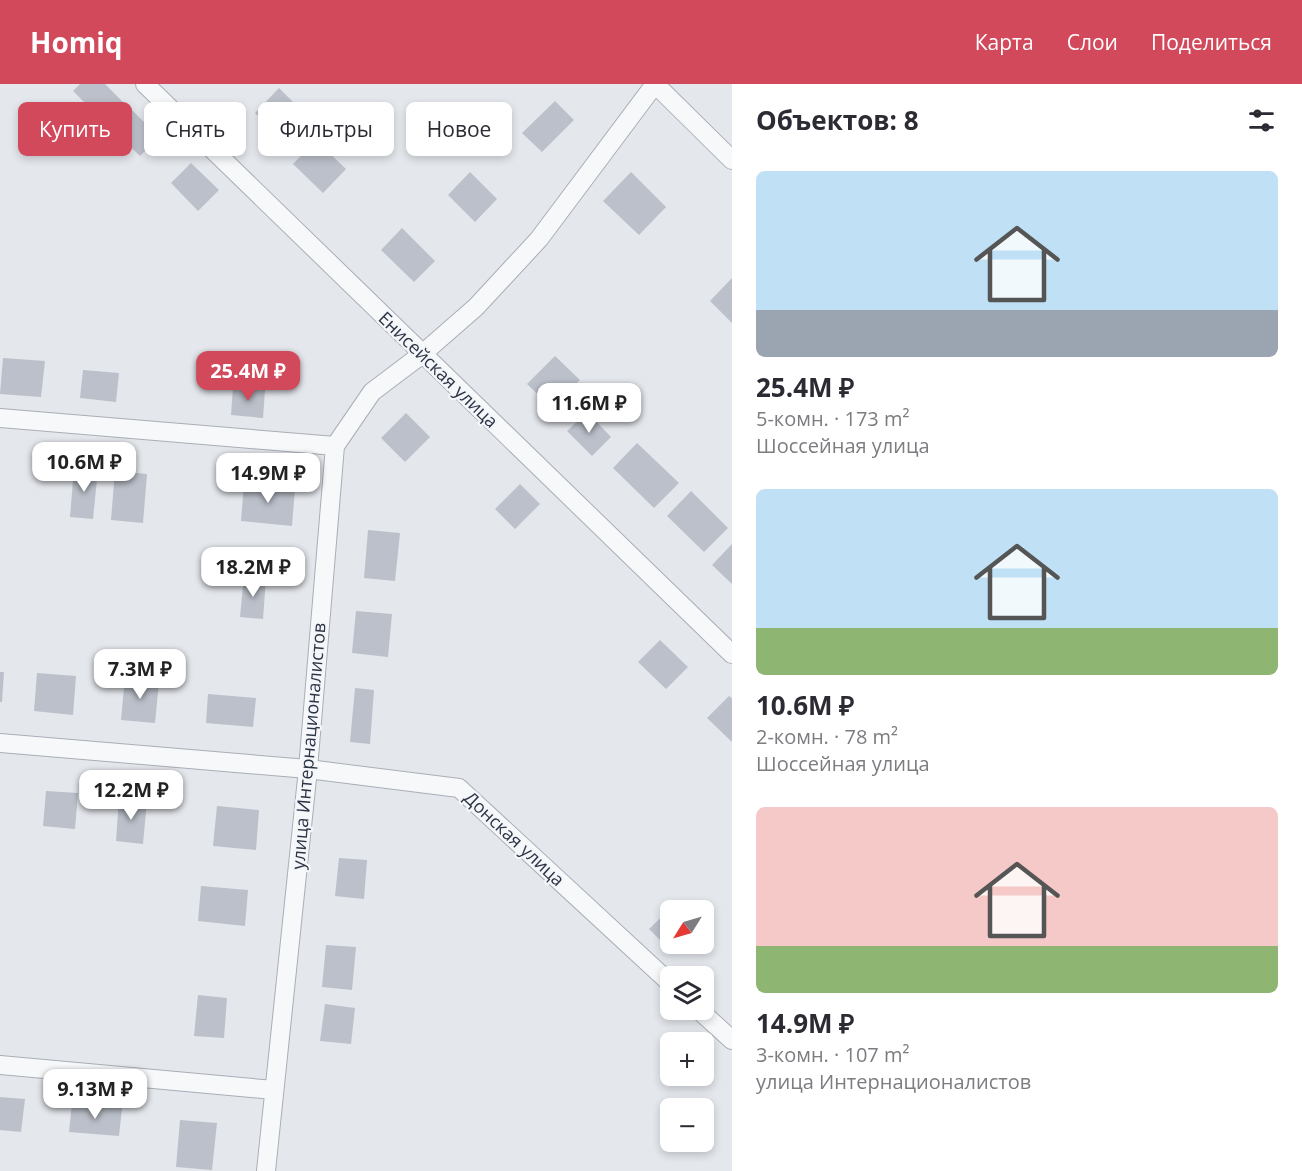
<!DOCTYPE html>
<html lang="ru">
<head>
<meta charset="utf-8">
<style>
	:root { --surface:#fff; --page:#f7f7f7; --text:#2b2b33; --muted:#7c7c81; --accent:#d1495b }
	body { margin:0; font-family:"Open Sans",sans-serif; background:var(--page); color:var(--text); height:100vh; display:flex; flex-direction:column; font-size:22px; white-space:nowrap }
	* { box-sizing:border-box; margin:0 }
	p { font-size:20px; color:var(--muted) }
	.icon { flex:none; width:33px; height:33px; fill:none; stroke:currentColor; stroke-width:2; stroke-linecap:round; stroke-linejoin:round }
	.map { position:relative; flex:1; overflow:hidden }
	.sheet { display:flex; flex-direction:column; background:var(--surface); width:570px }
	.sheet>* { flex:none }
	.banner { position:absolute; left:18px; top:18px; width:570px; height:54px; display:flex; gap:12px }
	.needle { width:39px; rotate:233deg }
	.fabs { position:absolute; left:660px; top:816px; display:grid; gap:12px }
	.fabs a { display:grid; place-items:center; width:54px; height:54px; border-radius:9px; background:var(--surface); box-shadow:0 3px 9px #0003; font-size:30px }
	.price { position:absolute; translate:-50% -51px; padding:0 14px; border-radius:12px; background:#fff; color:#222; font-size:20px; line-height:39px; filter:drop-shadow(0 2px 3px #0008) }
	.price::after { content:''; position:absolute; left:50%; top:36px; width:18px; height:14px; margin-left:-9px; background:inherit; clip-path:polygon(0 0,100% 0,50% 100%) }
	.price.selected { background:var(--accent); color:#fff }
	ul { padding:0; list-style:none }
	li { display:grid; align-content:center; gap:12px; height:318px; padding:0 24px }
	li span { display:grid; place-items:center; height:186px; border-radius:9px; color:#555 }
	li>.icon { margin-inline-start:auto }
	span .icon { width:108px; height:108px; fill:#fffc; stroke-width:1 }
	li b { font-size:26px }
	h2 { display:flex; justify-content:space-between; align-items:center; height:72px; padding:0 24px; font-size:26px }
	.pill { padding:0 21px; border-radius:9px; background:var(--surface); box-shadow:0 3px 9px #0003; font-size:21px; line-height:54px }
	.pill.selected { background:var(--accent); color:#fff }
	header { display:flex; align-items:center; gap:36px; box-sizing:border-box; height:84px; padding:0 30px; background:var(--accent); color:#fff }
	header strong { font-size:28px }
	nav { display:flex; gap:33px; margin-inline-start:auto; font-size:21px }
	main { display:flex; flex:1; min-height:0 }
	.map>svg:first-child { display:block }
</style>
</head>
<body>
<header>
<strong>Homiq</strong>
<nav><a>Карта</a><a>Слои</a><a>Поделиться</a></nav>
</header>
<main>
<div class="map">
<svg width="732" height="1087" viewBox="0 0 732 1087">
	<rect width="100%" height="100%" fill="#e4e7ec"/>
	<path fill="#bbc0ca" d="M80 0H105L123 18 104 38 73 7Z
		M279 4 314 39 290 64 255 29Z
		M555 17 574 36 542 68 522 49Z
		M131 25 159 53 140 72 112 45Z
		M316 56 346 85 323 109 293 80Z
		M191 79 219 106 198 127 171 99Z
		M470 88 497 115 475 138 448 111Z
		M631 88 666 123 639 151 603 117Z
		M402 144 435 177 414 198 381 166Z
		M732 194V239L710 217Z
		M555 272 580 296 552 324 527 300Z
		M3 274 45 277 41 313 0 310Z
		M83 286 119 289 116 318 80 314Z
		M233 303 265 306 263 334 231 331Z
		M587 328 611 353 592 372 567 347Z
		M406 329 430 353 405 378 381 354Z
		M637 359 679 399 654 424 613 384Z
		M74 384 98 386 93 435 70 433Z
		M115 387 147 390 143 439 111 436Z
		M244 399 295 404 292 442 241 437Z
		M520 400 540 420 515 445 495 425Z
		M691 407 728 444 704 468 667 432Z
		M368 446 400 449 395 497 364 494Z
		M732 460V500L712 481Z
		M244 492 266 494 263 535 240 533Z
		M356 527 392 530 388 573 352 569Z
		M660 556 688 583 666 605 638 578Z
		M0 588H4L2 618H0Z
		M37 589 76 592 73 631 34 627Z
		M125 593 159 597 155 639 121 636Z
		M355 604 374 606 370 660 350 658Z
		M208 610 256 614 253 643 206 639Z
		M729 612 732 614V658L707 634Z
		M46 707 78 709 75 745 43 742Z
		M119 714 147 716 143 760 116 757Z
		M217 722 259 726 256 766 213 762Z
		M339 774 367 776 364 815 335 812Z
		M201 802 248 806 245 842 198 837Z
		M675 820 681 826H670V860H678L671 867 649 845Z
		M326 861 356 863 352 906 322 903Z
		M198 911 227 914 224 954 194 952Z
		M325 920 355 924 351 960 320 957Z
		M0 1013 25 1015 21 1048 0 1046Z
		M72 1019 122 1024 119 1052 69 1048Z
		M180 1036 217 1039 212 1086 176 1083Z"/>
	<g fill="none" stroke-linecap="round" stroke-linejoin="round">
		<g stroke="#a9aeb7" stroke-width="20">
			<path id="street" d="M145 0 732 570
				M655 0 732 76
				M0 334 335 362
				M0 659 308 685 459 704 670 899
				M699 926 732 956
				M0 981 274 1006
				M266 1087 308 685 335 362 372 308 421 271 476 223 539 155 655 0"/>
		</g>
		<use href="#street" stroke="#f7f8fa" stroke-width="18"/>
	</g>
	<g text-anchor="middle" stroke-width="4.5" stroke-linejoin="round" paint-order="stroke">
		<g font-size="18" fill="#2b3445" stroke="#f4f6f9">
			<text transform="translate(438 286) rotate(44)" y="6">Енисейская улица</text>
			<text transform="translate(309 662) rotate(-85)" y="6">улица Интернационалистов</text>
			<text transform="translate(514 755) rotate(43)" y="6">Донская улица</text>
		</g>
	</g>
</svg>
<div class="fabs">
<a><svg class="needle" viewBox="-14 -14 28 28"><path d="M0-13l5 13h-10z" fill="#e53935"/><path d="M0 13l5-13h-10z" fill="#7c7c81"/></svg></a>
<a><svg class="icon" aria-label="layers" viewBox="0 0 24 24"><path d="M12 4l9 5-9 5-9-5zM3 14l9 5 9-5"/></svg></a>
<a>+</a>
<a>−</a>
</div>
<b class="price selected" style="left:248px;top:318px">25.4M ₽</b>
<b class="price" style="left:589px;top:350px">11.6M ₽</b>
<b class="price" style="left:84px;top:409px">10.6M ₽</b>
<b class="price" style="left:268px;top:420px">14.9M ₽</b>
<b class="price" style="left:253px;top:514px">18.2M ₽</b>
<b class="price" style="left:140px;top:616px">7.3M ₽</b>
<b class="price" style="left:131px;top:737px">12.2M ₽</b>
<b class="price" style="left:95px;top:1036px">9.13M ₽</b>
<div class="banner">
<a class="pill selected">Купить</a>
<a class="pill">Снять</a>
<a class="pill">Фильтры</a>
<a class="pill">Новое</a>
</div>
</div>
<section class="sheet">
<h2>Объектов: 8<svg class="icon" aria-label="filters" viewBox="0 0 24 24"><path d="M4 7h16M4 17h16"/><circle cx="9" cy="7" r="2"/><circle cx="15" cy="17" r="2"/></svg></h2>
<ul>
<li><span style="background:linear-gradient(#bfe0f5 75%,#9aa5b1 0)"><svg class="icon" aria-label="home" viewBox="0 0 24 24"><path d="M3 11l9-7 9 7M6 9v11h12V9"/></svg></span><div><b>25.4M ₽</b><p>5-комн. · 173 m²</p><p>Шоссейная улица</p></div></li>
<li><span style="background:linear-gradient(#bfe0f5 75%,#8fb573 0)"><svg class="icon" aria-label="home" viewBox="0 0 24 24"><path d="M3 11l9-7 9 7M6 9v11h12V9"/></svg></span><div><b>10.6M ₽</b><p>2-комн. · 78 m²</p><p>Шоссейная улица</p></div></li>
<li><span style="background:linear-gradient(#f6c9c9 75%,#8fb573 0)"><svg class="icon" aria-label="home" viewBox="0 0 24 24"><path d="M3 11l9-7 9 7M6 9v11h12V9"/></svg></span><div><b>14.9M ₽</b><p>3-комн. · 107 m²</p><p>улица Интернационалистов</p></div></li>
</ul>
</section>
</main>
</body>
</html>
